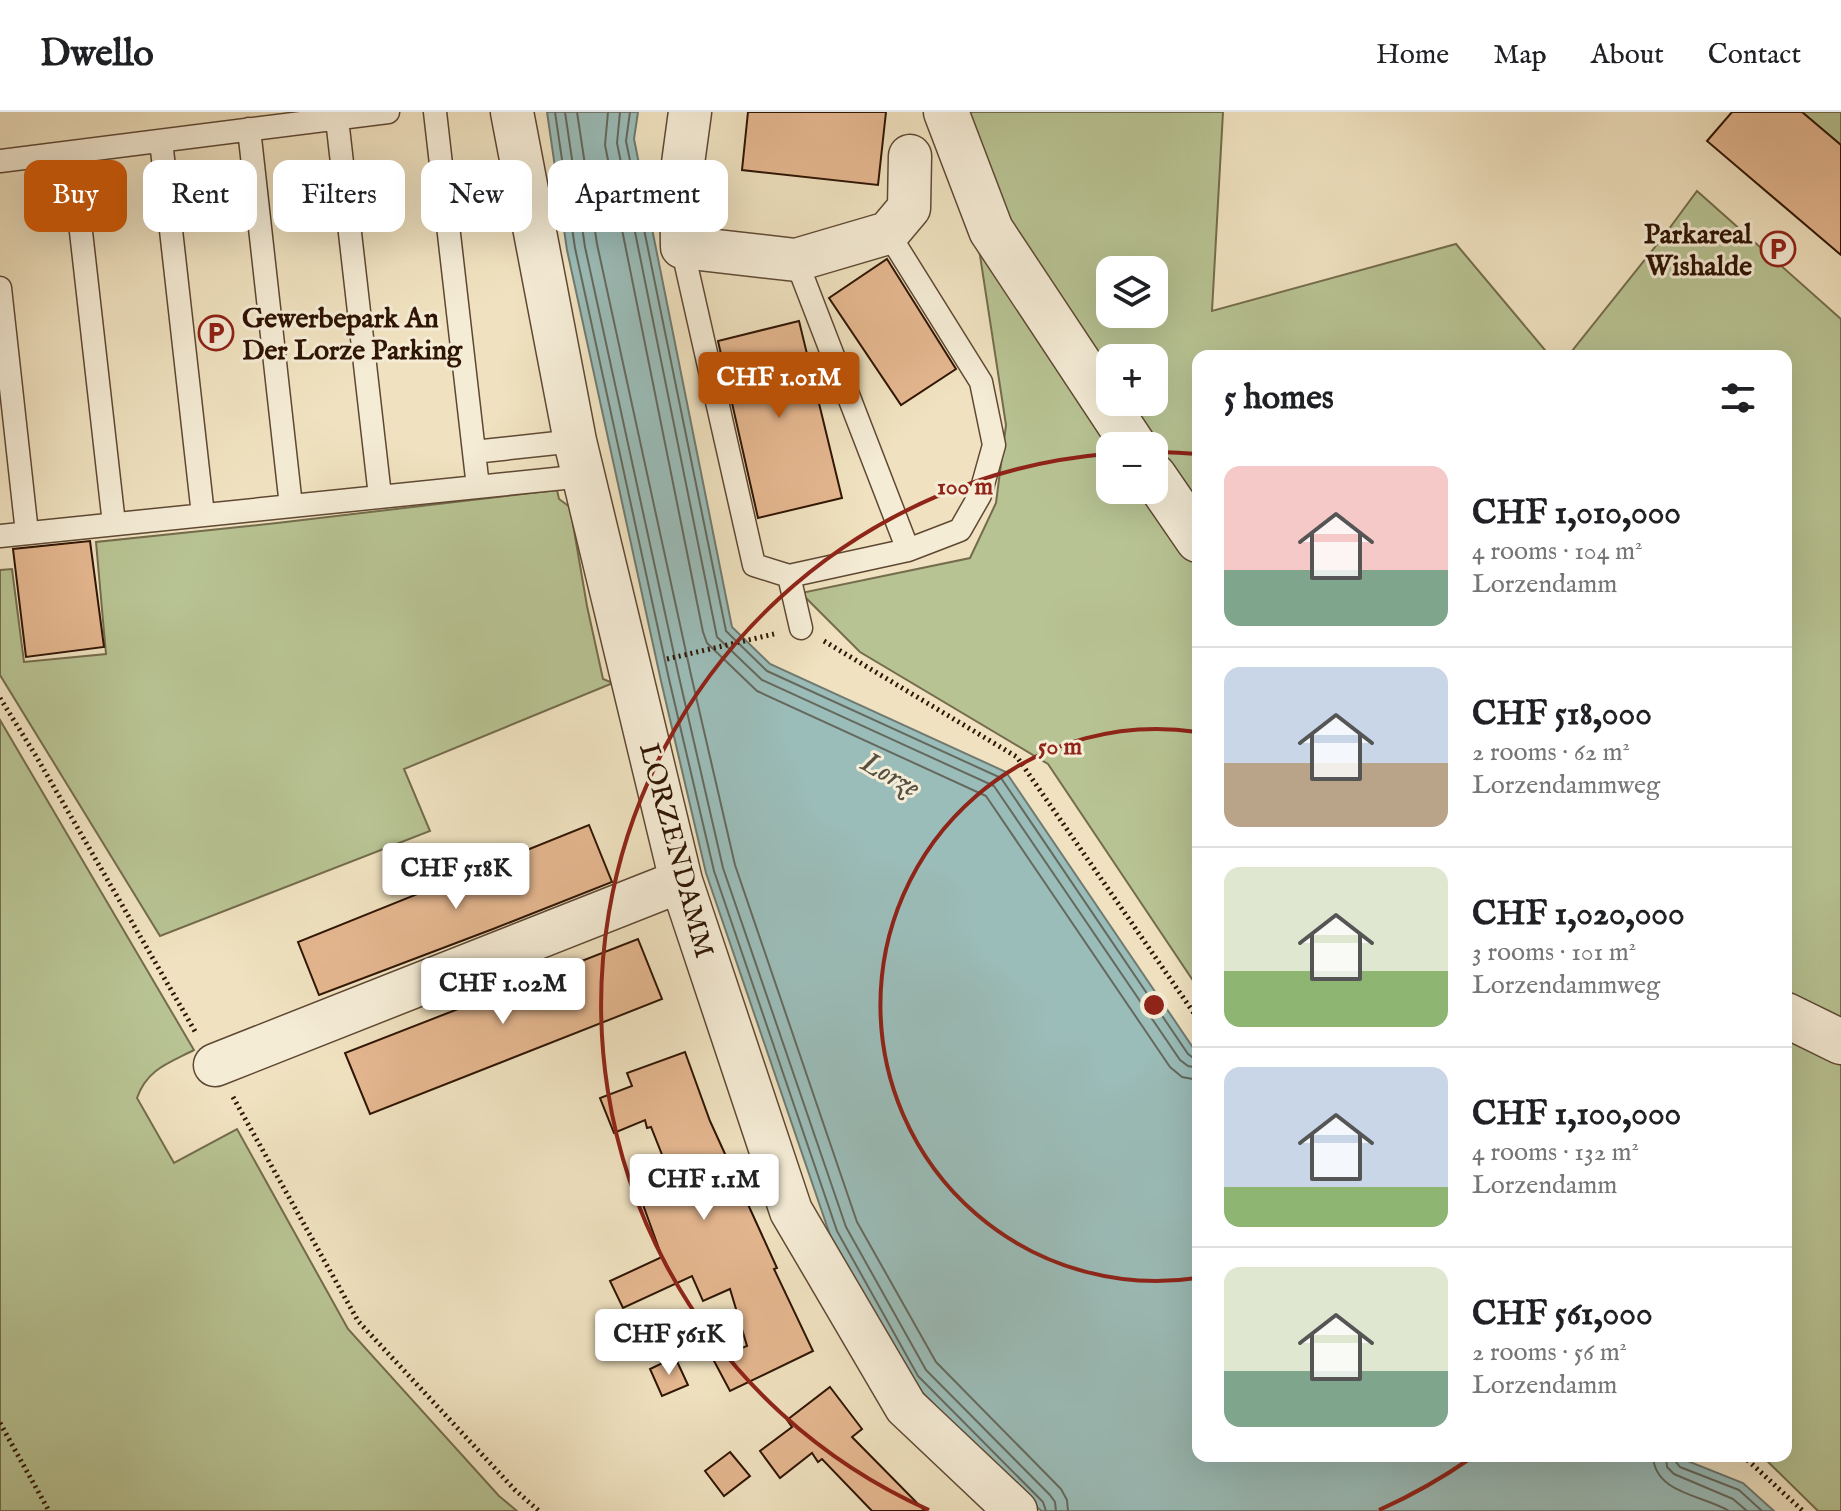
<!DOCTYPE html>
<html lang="en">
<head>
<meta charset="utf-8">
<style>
	:root { --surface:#fff; --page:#f6f6f6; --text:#202124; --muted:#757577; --line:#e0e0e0; --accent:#b45309 }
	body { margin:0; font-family:"IM FELL English",serif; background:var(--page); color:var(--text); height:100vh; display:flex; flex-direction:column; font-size:30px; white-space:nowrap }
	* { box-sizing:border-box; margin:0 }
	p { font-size:26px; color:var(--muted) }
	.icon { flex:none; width:44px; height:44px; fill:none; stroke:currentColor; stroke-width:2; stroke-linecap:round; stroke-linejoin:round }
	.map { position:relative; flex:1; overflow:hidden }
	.panel { position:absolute; left:1192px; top:238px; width:600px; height:1112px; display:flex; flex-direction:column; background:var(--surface); border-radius:16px; box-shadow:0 8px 32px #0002 }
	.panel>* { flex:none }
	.top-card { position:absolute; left:24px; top:48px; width:760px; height:72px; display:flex; gap:16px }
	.fabs { position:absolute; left:1096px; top:144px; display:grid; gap:16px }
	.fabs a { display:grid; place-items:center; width:72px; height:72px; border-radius:16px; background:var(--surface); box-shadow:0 8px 32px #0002; font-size:40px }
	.price { position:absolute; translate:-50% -68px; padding:0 18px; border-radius:8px; background:#fff; color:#222; font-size:26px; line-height:52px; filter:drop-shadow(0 2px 4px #0008) }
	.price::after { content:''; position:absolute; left:50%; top:48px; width:24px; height:18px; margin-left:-12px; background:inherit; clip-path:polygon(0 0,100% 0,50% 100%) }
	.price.current { background:var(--accent); color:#fff }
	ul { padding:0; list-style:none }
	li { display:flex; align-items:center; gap:24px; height:200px; padding:0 32px }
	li+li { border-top:2px solid var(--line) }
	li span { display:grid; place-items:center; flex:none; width:224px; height:160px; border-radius:16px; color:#555 }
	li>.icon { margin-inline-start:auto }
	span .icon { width:96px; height:96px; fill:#fffc; stroke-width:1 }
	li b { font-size:34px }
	h2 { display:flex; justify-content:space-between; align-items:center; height:96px; padding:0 32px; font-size:34px }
	.tag { padding:0 28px; border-radius:16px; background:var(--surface); box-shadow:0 8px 32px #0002; font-size:28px; line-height:72px }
	.tag.current { background:var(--accent); color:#fff }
	header { display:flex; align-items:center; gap:48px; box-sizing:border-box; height:112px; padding:0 40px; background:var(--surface); border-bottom:2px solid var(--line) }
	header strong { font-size:38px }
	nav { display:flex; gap:44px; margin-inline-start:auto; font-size:28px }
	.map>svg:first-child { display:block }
</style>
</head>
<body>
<header>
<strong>Dwello</strong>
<nav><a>Home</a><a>Map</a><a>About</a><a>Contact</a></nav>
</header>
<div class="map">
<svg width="1841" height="1399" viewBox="0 0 1841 1399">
	<rect width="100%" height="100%" fill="#f0e2c0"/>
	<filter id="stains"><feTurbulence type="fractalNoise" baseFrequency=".0025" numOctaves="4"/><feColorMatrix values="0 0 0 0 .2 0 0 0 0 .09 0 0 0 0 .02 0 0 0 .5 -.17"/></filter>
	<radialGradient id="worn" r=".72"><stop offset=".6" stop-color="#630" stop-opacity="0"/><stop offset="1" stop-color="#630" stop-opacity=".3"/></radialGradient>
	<path fill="#b8c393" stroke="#746c4c" stroke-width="2" fill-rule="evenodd" d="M958 0H1223L1212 199 1456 132 1550 244H1198V876L1048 652 860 540 801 481 970 446 996 391 1006 313ZM1110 158H1154V202H1110ZM1110 246H1154V290H1110ZM1110 334H1154V378H1110Z
		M1802 0H1841V33Z
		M1697 79 1841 207V1399H1818L1762 1344H1786V244H1568L1663 125Z
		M557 378 559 387 570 395 587 494 603 567 613 571 404 657 430 719 160 824 0 563V458L12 457 24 550 106 542 96 430 277 411Z
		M0 608 194 938C169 951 147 957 137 986L174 1051 237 1017 348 1217 499 1384 517 1399H0Z"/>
	<path fill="#9bbdb9" stroke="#707a71" stroke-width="2" d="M547 0H638L634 27 732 515 770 552 1006 660 1198 943V1344H1675L1743 1371 1774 1399H1042L1031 1391 911 1269 830 1123 706 761 661 569 567 138Z"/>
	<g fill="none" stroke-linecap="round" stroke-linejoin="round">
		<path stroke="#65695e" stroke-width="2" d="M555 0 575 136 669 567 714 759 837 1119 918 1264 1043 1390 1046 1399
			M565 0 585 135 679 565 723 756 846 1115 926 1258 1050 1383 1055 1390 1056 1399
			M577 0 597 132 691 563 735 753 857 1110 936 1250 1061 1377 1067 1388 1068 1399
			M608 0 605 33 703 520 707 531 757 579 986 684 1170 955 1182 965 1198 968
			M620 0 617 31 717 525 762 568 994 674 1180 948 1188 954 1198 956
			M630 0 626 29 726 519 767 559 1001 666 1188 942 1192 945 1198 946
			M1653 1344C1655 1382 1703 1383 1729 1399
			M1666 1344 1667 1355 1674 1362 1733 1387 1747 1399
			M1676 1344V1350L1680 1355 1739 1378 1762 1399"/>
	</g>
	<path fill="#e5b790" stroke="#2f1504" stroke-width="2" d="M748 0H886L878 73 742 58Z
		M1732 0H1802L1841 33V143L1707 29Z
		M887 147 956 257 901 293 829 186Z
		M799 209 842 386 758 406 718 229Z
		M90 429 104 535 26 545 13 437Z
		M589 713 612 770 493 817 319 883 298 830Z
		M638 827 662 887 370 1002 345 941Z
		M685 940 710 1009 777 1156 774 1157 813 1239 730 1279 713 1247 747 1234 730 1177 703 1189 692 1164 623 1196 610 1169 662 1145 638 1079 672 1068 651 1015 647 1016 645 1008 614 1021 600 986 632 974 627 961Z
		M675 1245 688 1273 662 1284 650 1257Z
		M830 1275 862 1317 852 1325 925 1399H872L822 1347 818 1350 812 1341 780 1366 760 1339 792 1315 787 1308Z
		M730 1340 750 1364 724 1384 705 1359Z"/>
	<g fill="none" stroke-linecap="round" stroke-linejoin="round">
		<g stroke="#5f4833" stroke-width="25">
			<path id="service" d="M435 0 478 375
				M337 7 380 384
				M249 17 291 394
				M161 29 203 403
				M72 40 114 412
				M0 49 388 0
				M682 135 754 453 789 464 908 438 960 418 980 383 994 333 981 270 888 121
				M796 148 908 438
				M0 176 27 421
				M474 340 575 329
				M0 424 584 364
				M789 464 801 516"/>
		</g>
		<g stroke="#5f4833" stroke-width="45">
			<path id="minor" d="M512 0 575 329 681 769 791 1099 906 1295 1016 1399
				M690 0 681 66 682 135 796 148 888 121 909 96 910 44
				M215 953 681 769"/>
		</g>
		<g stroke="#5f4833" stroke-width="47">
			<path id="tertiary" d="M946 0 991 118 1134 334
				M1154 364 1198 428
				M1786 903 1841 930"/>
		</g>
		<path stroke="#2f1504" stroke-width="5" stroke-dasharray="2 4" stroke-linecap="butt" d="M824 529 1017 645 1198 907
			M667 547 774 522
			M0 586 36 644 196 921
			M233 985 358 1209 515 1378 539 1399
			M0 1311 49 1399
			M1743 1344 1803 1399"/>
		<use href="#service" stroke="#f5ecd6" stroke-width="22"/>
		<use href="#minor" stroke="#f5ecd6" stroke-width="42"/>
		<use href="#tertiary" stroke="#f5ecd6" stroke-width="44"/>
	</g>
	<g fill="none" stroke="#8f2418" stroke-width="4">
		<path d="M1197 1166A276 276 0 1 1 1197 620"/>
		<path d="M1471 1346A553 553 0 0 1 1379 1398M929 1398A553 553 0 0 1 1106 342M1159 340A553 553 0 0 1 1197 342"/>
	</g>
	<defs>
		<g id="parking-ring" transform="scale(1.8)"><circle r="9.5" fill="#f5ecd6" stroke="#8f2418" stroke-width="1.5"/><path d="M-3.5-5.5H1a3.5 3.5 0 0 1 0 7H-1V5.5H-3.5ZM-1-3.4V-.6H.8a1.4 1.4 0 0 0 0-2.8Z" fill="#8f2418"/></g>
	</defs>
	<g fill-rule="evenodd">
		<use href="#parking-ring" x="1778" y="137"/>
		<use href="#parking-ring" x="216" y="221"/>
	</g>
	<g text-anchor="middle" stroke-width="6" stroke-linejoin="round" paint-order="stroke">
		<g font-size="28" font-weight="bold" fill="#2f1504" stroke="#f5ecd6" text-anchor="end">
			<text x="1752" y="131">Parkareal<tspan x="1752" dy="32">Wishalde</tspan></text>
			<text x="242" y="215" text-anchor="start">Gewerbepark An<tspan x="242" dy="32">Der Lorze Parking</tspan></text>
		</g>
		<g font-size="28" fill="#2f1504" stroke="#f5ecd6">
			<text transform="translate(678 738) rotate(75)" y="10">LORZENDAMM</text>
		</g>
		<g font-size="30" font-style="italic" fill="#555043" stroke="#f5ecd6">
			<text transform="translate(891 662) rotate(29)" y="10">Lorze</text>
		</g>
	</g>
	<circle cx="1154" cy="893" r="12" fill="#8f2418" stroke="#f5ecd6" stroke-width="4"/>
	<g font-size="24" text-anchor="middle" font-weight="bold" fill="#8f2418" stroke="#f5ecd6" stroke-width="6" stroke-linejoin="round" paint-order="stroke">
		<text x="965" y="382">100 m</text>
		<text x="1060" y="642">50 m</text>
	</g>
	<rect width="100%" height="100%" filter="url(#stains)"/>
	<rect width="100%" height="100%" fill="url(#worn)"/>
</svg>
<div class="fabs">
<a><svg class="icon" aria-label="layers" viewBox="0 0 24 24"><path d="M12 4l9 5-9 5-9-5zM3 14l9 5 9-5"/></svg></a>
<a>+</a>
<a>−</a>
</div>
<b class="price current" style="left:779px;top:308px">CHF 1.01M</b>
<b class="price" style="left:456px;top:799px">CHF 518K</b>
<b class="price" style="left:503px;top:914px">CHF 1.02M</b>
<b class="price" style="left:704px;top:1110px">CHF 1.1M</b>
<b class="price" style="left:669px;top:1265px">CHF 561K</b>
<div class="top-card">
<a class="tag current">Buy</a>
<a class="tag">Rent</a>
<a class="tag">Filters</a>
<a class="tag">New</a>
<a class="tag">Apartment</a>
</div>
<section class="panel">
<h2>5 homes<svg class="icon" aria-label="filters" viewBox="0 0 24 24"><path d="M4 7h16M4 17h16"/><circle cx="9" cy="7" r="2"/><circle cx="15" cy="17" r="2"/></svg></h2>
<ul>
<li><span style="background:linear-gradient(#f6c9c9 65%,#7fa58c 0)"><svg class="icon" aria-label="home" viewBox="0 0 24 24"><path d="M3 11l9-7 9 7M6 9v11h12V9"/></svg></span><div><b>CHF 1,010,000</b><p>4 rooms · 104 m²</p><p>Lorzendamm</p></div></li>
<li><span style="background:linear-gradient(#c9d6e8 60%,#b9a48a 0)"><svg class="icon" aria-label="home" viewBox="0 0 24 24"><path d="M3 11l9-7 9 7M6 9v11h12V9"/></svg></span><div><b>CHF 518,000</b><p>2 rooms · 62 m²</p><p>Lorzendammweg</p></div></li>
<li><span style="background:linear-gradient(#dfe7d0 65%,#8fb573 0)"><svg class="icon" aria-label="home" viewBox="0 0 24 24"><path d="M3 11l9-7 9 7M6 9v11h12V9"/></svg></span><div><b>CHF 1,020,000</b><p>3 rooms · 101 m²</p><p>Lorzendammweg</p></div></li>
<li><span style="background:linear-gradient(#c9d6e8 75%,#8fb573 0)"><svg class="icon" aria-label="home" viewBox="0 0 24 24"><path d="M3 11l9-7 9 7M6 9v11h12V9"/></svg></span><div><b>CHF 1,100,000</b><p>4 rooms · 132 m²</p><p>Lorzendamm</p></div></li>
<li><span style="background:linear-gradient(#dfe7d0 65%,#7fa58c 0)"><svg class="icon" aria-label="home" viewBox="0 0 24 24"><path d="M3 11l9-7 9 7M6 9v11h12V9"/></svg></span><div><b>CHF 561,000</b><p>2 rooms · 56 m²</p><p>Lorzendamm</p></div></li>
</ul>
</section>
</div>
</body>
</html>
